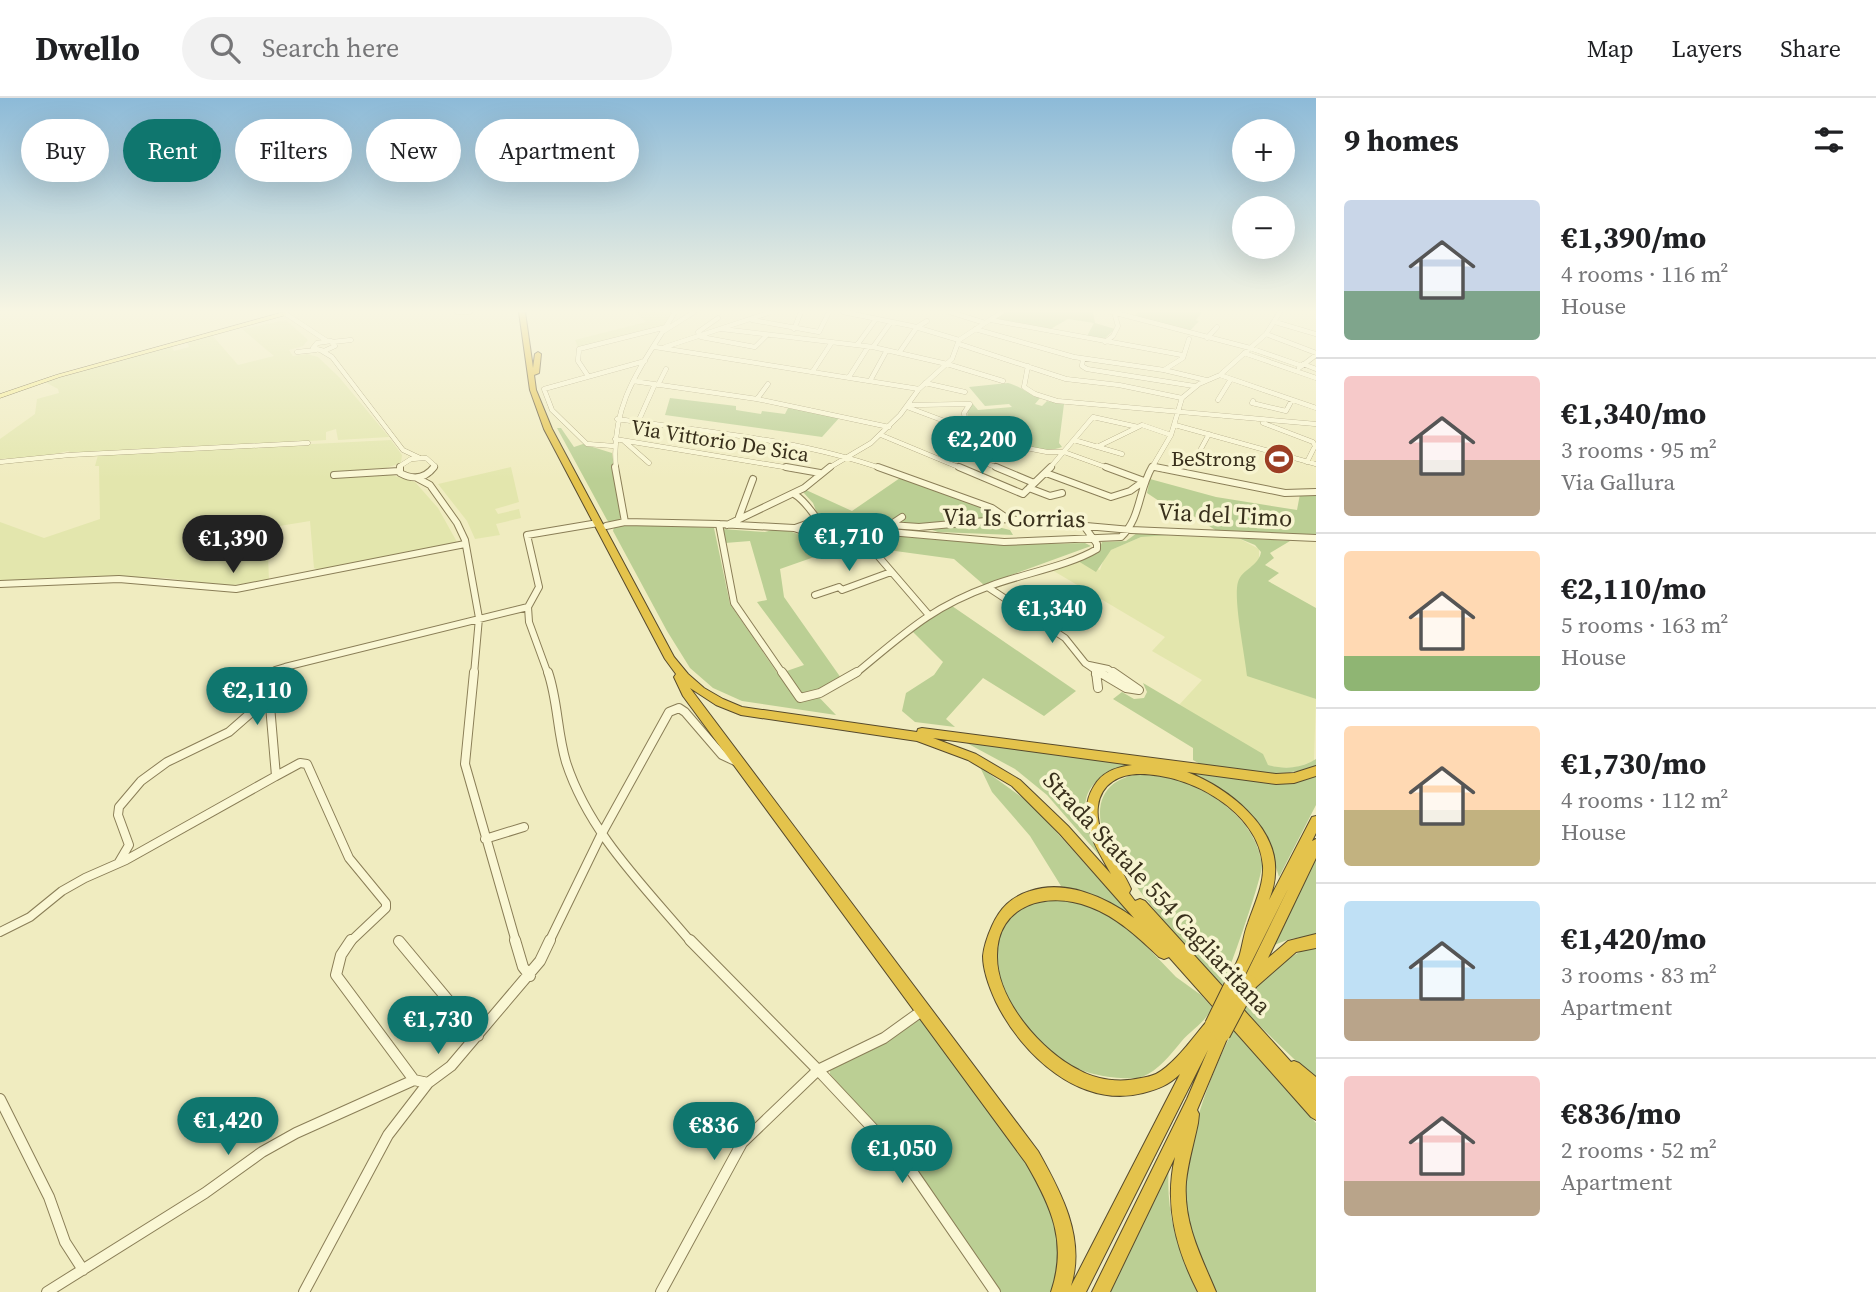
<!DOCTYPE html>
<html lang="en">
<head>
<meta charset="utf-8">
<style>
	:root { --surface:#fff; --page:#f2f2f2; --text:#202124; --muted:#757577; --line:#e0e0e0; --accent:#0f766e }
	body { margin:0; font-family:"Source Serif 4",serif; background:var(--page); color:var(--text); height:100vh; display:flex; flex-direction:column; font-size:26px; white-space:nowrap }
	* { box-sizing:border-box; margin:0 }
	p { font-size:23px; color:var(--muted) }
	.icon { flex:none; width:38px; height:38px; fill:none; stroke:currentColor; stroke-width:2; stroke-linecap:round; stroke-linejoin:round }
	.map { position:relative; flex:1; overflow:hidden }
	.panel { display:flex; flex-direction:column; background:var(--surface); width:560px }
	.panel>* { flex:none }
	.hud { position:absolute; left:21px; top:21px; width:665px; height:63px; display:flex; gap:14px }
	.tools { position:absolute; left:1232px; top:21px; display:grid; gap:14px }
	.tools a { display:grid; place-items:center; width:63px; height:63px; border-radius:50%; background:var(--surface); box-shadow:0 7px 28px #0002; font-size:35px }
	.price { position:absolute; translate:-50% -60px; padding:0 16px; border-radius:24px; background:var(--accent); color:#fff; font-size:23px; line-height:46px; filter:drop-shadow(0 2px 4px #0008) }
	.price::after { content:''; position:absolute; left:50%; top:42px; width:21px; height:16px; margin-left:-10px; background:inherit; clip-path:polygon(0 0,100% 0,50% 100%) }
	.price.active { background:#222; color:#fff }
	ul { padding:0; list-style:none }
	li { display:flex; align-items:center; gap:21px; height:175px; padding:0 28px }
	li+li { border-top:2px solid var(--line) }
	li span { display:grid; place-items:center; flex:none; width:196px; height:140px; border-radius:7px; color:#555 }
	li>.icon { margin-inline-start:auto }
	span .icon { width:84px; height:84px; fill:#fffc; stroke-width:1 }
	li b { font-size:30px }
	h2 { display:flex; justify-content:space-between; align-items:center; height:84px; padding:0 28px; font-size:30px }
	.chip { padding:0 24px; border-radius:32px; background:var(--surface); box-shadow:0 7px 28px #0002; font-size:24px; line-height:63px }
	.chip.active { background:var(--accent); color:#fff }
	header { display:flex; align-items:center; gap:42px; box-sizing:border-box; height:98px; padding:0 35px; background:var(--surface); border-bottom:2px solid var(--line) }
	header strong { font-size:33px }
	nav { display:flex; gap:38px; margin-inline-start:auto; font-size:24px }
	.search { width:490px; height:63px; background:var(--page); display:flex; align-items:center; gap:18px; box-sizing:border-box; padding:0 24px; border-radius:38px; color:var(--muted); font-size:26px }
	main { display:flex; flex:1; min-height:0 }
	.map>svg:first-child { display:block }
</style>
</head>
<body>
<header>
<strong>Dwello</strong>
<div class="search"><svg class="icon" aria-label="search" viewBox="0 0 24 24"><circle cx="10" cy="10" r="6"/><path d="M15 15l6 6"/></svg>Search here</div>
<nav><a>Map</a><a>Layers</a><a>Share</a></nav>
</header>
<main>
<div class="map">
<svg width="1316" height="1194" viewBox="0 0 1316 1194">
	<rect width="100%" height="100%" fill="#f0ecc0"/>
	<path fill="#e3e6ad" d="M635 214H672L665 227 578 250 575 242 646 224Z
		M286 222 308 242 303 248 289 252 293 258 307 256 318 259 339 279 389 339 338 342 336 331 326 334V342L162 352 72 355 68 353 46 358 0 361V341L35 316 37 301 59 295 58 291 45 284 171 247 174 253 189 249 187 243 212 237 238 267 274 258 242 231Z
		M391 342 402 357 401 365 386 370 332 375V381L388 376 415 384 438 410 457 444 319 472 314 470 310 423 267 430 269 483 223 488 166 480 101 478 0 483V424L44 440 100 421 99 368H95L98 357Z
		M511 369 519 404 495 411 498 416 519 411 521 420 496 426 500 437 475 441 467 423 438 386Z
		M1155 437 1238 440 1259 451V462L1245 474 1237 497 1240 519 1291 592 1316 601 1314 663 1297 669 1279 670 1268 667 1229 637 1179 607 1202 582 1152 553 1165 539 1052 472 1078 463 1100 472 1105 458 1111 452 1141 439Z"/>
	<path fill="#bbcf94" d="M1005 214H1093L1095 225 1115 231 1102 243 1086 240 1094 225 1068 221 1049 232 994 221Z
		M1137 214H1202L1196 222 1199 223 1188 235 1135 220Z
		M1008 285C1020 288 1028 296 1040 300L1035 306 1042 308 1047 303 1064 306 1059 345 1062 349C1036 360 984 337 958 328L971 327 967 323 968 307 973 306 978 312 1012 309 1009 306 985 308 969 289Z
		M670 300 736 308V312L761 316 762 313 785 316 788 310 840 319 822 339 665 317Z
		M557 330H561L574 349 583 346 612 355 621 418 619 423 609 424 607 422Z
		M900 380 989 412 998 429 1010 432 1013 437 938 434 918 427 835 431 818 418 813 405 803 394 806 392 852 413Z
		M1150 381 1216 399 1297 412 1300 396 1316 397V438L1220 435 1181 410 1174 413 1147 395Z
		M634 426 714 430 730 506 778 576 804 567 757 504 767 502 750 443 725 445 722 431 765 434C786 426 797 439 815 440 831 440 847 434 861 442L863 449 861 447 820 460 817 458 780 471 784 499 841 580 814 594 836 617 742 603 713 590 690 570 667 533 613 433 614 429Z
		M1137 435 1168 437 1141 439 1111 452 1096 474 1078 463 1098 455 1102 444 1126 443Z
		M878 436C948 444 1015 447 1085 445L1091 448 984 487 954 461 888 452 880 454 873 448 869 439Z
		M1238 440 1290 443 1270 455 1274 460 1265 467 1279 475 1268 483 1316 510V601L1247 578C1245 557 1233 501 1238 484 1242 471 1259 468 1261 454L1255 447Z
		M952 508 1076 593 1044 618 983 580 946 621 955 629 915 624 902 613 906 595 934 577 943 564 911 532Z
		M1143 585 1263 656 1268 667C1285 672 1302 670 1316 661V669C1278 681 1241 672 1202 667L1193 662V650L1113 601 1122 594 1134 601 1144 600 1147 594Z
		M963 643 1137 666C1078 679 1075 707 1100 758L1047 697 1015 671Z
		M980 669 1031 706 1135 821 1087 796 1061 788 1030 738 992 694Z
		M1178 672 1289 684 1316 678V707L1279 779 1272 756 1249 717Z
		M1149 675C1195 681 1256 715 1262 767 1263 777 1229 875 1222 888 1185 846 1145 806 1116 758 1112 751 1105 743 1103 735 1092 696 1112 677 1149 675Z
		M1316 760V837L1290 841 1274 847Z
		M1064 801 1103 813 1125 826 1176 879 1201 897 1212 909C1207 923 1191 932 1181 944 1170 957 1159 972 1142 979 1136 981 1128 980 1121 980 1098 979 1070 971 1052 956 1020 930 991 890 998 847 1001 826 1012 812 1032 804 1042 801 1054 802 1064 801Z
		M1316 850V982L1243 912 1249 896 1288 861 1301 853Z
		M921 919 1029 1065 1053 1115 1058 1154 1056 1180 1051 1194H999L925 1085 830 976V971Z
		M1233 932 1316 1025V1194H1212C1161 1111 1193 1013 1233 932Z
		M1169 1068C1165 1114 1178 1153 1197 1194H1107Z"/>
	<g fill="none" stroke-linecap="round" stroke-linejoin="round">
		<g stroke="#8a7e57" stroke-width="5">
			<path id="minor-far3" d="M457 214H470
				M843 214 912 228 959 242
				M950 214 985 225
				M1112 214 1250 250 1302 268
				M286 216 327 243
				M718 220 698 234 701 239 755 249 766 238
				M752 222 819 234 829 214
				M991 222 1182 257
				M1275 224 1316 236
				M722 231 873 249 947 266 1003 283
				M794 231 801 214
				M975 231 1074 259 1164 272 1206 282
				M664 233 694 214
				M1266 236 1316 255
				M1207 240 1217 229
				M331 243 335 248 324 253 313 250 317 245Z
				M332 244 351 242
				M1105 244 1113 238 1118 228 1114 214
				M959 246 1066 281 1119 287 1182 300
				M857 247 876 221
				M655 249 919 291
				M665 249 771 214
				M873 249 891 224
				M322 253 332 259 403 352 420 360
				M297 254 316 252
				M899 255 917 229 927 223
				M1244 255 1316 280
				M1083 261 1082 268 1087 271 1194 288
				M1303 266 1316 271
				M1028 268 1024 289 1035 296 1057 303 1316 326
				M1299 270 1316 257
				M1164 272 1183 260 1189 241
				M813 273 832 244
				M1220 277 1316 310
				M588 278 578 263 579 251 666 229
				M849 279 868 249
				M633 283 757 301 889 329
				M870 283 887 252
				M925 285 965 294
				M658 287 666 271
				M757 301 768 286
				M1218 302 1231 281
				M1253 303 1252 305 1286 313 1292 302
				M909 307 970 306 964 315 966 327
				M907 309 1006 346 1047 354H1064L1111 371
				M617 321C706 334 798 341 883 371
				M638 324 655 286
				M1263 325 1313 344 1315 348 1307 364
				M1175 327 1316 366
				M956 328 940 346 1000 371
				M881 337 963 371
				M615 341 796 371
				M1074 342 1122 356
				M624 343 649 365
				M614 348 587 346 552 312 544 291 645 263
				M1097 349 1142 327 1171 337
				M1196 360 1209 336
				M0 364 69 357 308 345
				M1153 369 1163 371
				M400 371V368L411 361 426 360 435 368 433 371
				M616 371C610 304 642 268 675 214
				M827 371 871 345 900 317 919 291 952 261 959 242 1002 214
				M1049 371 1093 319 1138 329
				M1151 371 1171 337 1182 300 1199 286 1220 277 1266 236 1280 214"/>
		</g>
		<g stroke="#8a7e57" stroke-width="8">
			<path id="minor-far2" d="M400 369V375C413 382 425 381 434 369
				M615 369 625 424
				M786 369 820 375
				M878 369 992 410 1008 421
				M959 369 1023 396 1051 369
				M996 369 1034 385
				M1106 369 1144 383
				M1155 369 1285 395 1316 394
				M1046 375 1111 399 1130 393 1144 383
				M334 377 399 373
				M417 380 430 387 457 425 465 442 479 520 474 576
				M1029 390 1050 398 1062 395
				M794 396C811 406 814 424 832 433
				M739 419 753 381
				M719 426 734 505 783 576
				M727 427 804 390 830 369
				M890 427 919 429 1008 421 1131 432 1316 440
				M890 427 902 419
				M606 428 625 424 719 426 794 430 815 437 878 433 1004 444 1121 439C1141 420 1138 393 1152 369
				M795 430 809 425 820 426
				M855 436 866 444 928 516
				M0 486 119 481 236 491 465 446
				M989 490 1065 540 1085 565 1101 576
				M815 497 839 489 842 492 891 474
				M1089 567 1108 571 1115 576
				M273 576 275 572 285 569 528 509
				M548 576 529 524 528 509 539 489 527 437 598 425
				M855 576C903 537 929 510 990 488 1021 476 1069 468 1097 451V446L1084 428
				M1095 576 1097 572"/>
		</g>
		<g stroke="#8a7e57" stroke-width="10">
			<path id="minor-far1" d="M274 574 268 584 276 678 300 665 307 666 349 760 386 805V810L350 844
				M474 574 465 666 516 844
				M548 574C558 603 557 634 566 664 589 735 644 788 691 844
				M782 574 800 600 820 595 857 574
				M1096 574 1098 590
				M1099 574 1126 590 1139 592 1113 574
				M485 741 524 729
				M119 764 129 747 118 717 119 709 141 683 167 664 229 634 269 599
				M0 834 30 819 62 793 85 780 126 762 276 678
				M549 844 601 737 669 614 679 610 685 614 722 657 737 664"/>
		</g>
		<g stroke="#8a7e57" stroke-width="12">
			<path id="minor" d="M351 842 341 857 336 877 414 982
				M515 842 523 869 530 878
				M690 842 818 972 884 940 923 912
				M399 843 478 938
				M0 1001 49 1099 65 1144 83 1172
				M47 1194 205 1095 262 1054 296 1035 414 982 428 985
				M304 1194 388 1037 428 985 451 968 540 863 550 842
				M661 1194 742 1045 818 972 909 1069 995 1194"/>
		</g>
		<g stroke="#574a2c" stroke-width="1">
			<path id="major" d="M284 214 286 215V217L60 279 0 300V296L56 277Z"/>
		</g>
		<g stroke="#574a2c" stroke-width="2">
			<path id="highway" d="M519 214H525L533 270 535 256 538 254 541 256 539 275 534 277 536 292 552 331 674 559 688 576 704 590 723 601 742 609 917 634 918 631 922 630 1276 676 1294 675 1316 668V678L1294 685 1276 686 1187 674C1226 689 1279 728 1275 776 1275 785 1272 794 1269 802L1312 719 1316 718V735L1312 743 1316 741V760L1268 860 1288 843 1316 836V850L1296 854 1256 889 1249 892 1244 890 1242 885 1289 789 1241 885 1236 887 1231 885 1229 880C1232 872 1238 864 1240 856 1243 845 1244 835 1248 825 1254 807 1264 787 1263 768 1259 713 1190 676 1140 676 1120 676 1101 685 1098 708 1094 737 1120 765 1131 791L1129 795 1135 803 1140 801 1145 803 1291 964 1294 963 1299 965 1316 979V1022L1311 1019 1169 859 1164 861 1159 859C1139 840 1117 819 1090 809 1048 792 996 806 997 859 997 902 1042 954 1079 972 1097 982 1120 985 1141 980 1146 979 1152 978 1156 976 1175 966 1194 938 1208 922L1213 920 1218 922 1220 927 1219 930 1222 929 1227 931 1229 936 1197 1012 1199 1016 1198 1025C1194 1045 1188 1064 1186 1084 1183 1125 1201 1158 1216 1194H1198C1176 1151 1164 1107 1175 1059L1110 1194H1092L1187 1001 1208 952 1086 1194H1051C1068 1144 1051 1108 1026 1065L683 598 674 579 676 576 665 561 544 331 530 292ZM690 590 716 607 741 617 917 643 968 662 1012 688 1060 736 1134 820C1106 799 1065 781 1030 793 1011 799 1000 810 992 828 988 837 984 848 983 858 983 873 990 891 996 904 1022 957 1080 1011 1143 995 1158 991 1169 987 1180 976L1071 1188C1086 1140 1061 1094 1038 1053ZM933 640 1132 667C1116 669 1102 674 1094 688 1075 719 1096 749 1111 776L1068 728 1020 682 976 656Z"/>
		</g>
		<use href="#minor-far3" stroke="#faf7d4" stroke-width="4.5"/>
		<use href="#minor-far2" stroke="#faf7d4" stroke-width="6"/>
		<use href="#minor-far1" stroke="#faf7d4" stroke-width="8"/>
		<use href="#minor" stroke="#faf7d4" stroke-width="10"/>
		<use href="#major" fill="#f6ed95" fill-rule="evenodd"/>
		<use href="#highway" fill="#e4c34c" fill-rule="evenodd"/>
		<g stroke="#574a2c" stroke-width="18" stroke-linecap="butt">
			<path id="highway-bridge" d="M1213 927 1236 880
				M1222 936 1249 885"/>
		</g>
		<use href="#highway-bridge" stroke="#e4c34c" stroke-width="16"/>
	</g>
	<linearGradient id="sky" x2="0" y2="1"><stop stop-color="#8cbad8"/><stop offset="0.56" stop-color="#f8f6e3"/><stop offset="1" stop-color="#f8f6e3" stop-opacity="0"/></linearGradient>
	<rect width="1316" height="381" fill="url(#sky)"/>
	<defs>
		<g id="stadium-disc" transform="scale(1.575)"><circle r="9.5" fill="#9c3e24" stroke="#f7f4d0"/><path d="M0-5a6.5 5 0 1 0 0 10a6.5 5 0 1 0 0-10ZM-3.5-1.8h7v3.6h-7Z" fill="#fff"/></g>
	</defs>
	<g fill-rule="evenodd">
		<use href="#stadium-disc" x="1279" y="361"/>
	</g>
	<g text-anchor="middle" stroke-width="7" stroke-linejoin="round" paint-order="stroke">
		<g font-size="21" fill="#39301c" stroke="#f7f4d0">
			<text transform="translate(720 343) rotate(9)" y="7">Via Vittorio De Sica</text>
		</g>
		<g font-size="21" fill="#39301c" stroke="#f7f4d0" text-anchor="end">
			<text x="1256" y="368">BeStrong</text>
		</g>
		<g font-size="24" fill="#39301c" stroke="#f7f4d0">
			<text transform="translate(1225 417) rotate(3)" y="8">Via del Timo</text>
			<text transform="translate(1014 420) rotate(1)" y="8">Via Is Corrias</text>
			<text transform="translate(1157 795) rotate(47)" y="8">Strada Statale 554 Cagliaritana</text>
		</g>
	</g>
</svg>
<div class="tools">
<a>+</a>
<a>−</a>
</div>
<b class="price" style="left:982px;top:378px">€2,200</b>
<b class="price" style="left:849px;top:475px">€1,710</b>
<b class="price active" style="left:233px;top:477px">€1,390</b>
<b class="price" style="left:1052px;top:547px">€1,340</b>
<b class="price" style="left:257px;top:629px">€2,110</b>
<b class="price" style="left:438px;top:958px">€1,730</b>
<b class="price" style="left:228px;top:1059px">€1,420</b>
<b class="price" style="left:714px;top:1064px">€836</b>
<b class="price" style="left:902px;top:1087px">€1,050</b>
<div class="hud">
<a class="chip">Buy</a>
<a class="chip active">Rent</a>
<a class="chip">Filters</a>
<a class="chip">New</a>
<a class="chip">Apartment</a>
</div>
</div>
<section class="panel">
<h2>9 homes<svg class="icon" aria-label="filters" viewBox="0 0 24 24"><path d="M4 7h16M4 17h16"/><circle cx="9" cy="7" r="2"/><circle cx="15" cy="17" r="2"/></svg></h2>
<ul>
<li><span style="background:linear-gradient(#c9d6e8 65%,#7fa58c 0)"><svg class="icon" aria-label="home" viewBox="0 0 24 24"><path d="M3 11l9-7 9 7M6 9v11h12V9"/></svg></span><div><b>€1,390/mo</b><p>4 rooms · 116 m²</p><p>House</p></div></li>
<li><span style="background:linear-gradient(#f6c9c9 60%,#b9a48a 0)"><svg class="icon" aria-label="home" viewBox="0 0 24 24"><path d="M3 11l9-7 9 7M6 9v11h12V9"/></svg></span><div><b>€1,340/mo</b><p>3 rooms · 95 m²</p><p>Via Gallura</p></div></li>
<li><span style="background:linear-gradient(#ffd9b3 75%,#8fb573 0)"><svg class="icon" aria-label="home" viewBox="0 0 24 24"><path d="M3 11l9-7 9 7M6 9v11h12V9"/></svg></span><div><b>€2,110/mo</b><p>5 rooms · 163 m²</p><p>House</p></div></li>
<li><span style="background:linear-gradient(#ffd9b3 60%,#c2b280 0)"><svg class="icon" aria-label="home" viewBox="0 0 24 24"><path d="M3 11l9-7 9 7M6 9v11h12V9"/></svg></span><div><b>€1,730/mo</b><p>4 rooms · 112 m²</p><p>House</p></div></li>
<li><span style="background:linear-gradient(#bfe0f5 70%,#b9a48a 0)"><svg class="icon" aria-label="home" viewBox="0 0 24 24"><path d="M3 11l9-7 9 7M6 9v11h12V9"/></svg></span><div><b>€1,420/mo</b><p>3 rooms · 83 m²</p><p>Apartment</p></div></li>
<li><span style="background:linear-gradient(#f6c9c9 75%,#b9a48a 0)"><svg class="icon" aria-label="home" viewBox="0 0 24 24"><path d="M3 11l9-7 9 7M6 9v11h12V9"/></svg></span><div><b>€836/mo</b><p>2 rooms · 52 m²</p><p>Apartment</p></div></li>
</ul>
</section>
</main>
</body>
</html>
